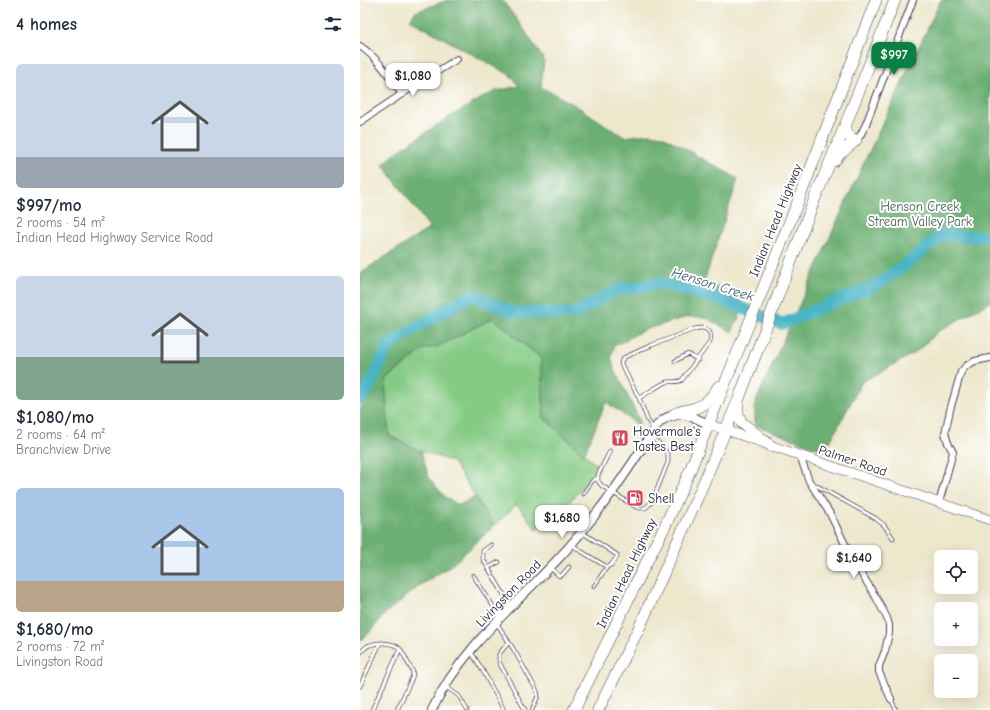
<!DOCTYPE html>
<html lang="en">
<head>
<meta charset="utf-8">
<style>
	:root { --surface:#fff; --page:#f6f6f7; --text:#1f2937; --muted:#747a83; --accent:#0b8043 }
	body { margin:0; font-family:"Comic Neue",sans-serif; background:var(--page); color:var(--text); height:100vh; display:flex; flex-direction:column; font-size:15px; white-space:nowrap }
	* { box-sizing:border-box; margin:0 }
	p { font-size:13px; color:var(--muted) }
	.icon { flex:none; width:22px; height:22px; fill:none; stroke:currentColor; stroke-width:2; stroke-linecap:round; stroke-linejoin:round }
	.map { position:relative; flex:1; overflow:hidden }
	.sheet { display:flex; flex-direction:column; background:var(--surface); width:360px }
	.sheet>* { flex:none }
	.tools { position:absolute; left:574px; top:550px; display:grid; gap:8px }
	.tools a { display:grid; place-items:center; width:44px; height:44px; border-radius:6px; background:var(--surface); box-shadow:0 4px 16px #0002; font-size:20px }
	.price { position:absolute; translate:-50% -34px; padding:0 9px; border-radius:8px; background:#fff; color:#222; font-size:13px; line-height:26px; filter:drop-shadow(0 1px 2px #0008) }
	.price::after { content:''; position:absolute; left:50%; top:24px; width:12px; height:9px; margin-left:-6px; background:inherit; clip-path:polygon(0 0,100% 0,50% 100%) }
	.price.on { background:var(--accent); color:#fff }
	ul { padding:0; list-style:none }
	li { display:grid; align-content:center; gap:8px; height:212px; padding:0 16px }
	li span { display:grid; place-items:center; height:124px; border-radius:6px; color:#555 }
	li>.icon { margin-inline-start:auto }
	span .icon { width:72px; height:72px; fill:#fffc; stroke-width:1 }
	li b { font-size:17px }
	h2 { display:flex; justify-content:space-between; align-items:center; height:48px; padding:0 16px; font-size:17px }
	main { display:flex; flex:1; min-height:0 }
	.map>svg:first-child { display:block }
</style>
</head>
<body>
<main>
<section class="sheet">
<h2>4 homes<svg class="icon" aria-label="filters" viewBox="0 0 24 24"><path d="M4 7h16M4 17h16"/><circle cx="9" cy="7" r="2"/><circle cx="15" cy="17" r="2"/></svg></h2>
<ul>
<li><span style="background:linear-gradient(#c9d6e8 75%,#9aa5b1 0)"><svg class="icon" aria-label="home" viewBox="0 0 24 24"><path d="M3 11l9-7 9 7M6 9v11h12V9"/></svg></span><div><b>$997/mo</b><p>2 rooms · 54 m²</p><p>Indian Head Highway Service Road</p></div></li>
<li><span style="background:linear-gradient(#c9d6e8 65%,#7fa58c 0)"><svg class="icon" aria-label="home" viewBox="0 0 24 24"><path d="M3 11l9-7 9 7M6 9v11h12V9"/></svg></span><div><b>$1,080/mo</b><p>2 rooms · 64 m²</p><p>Branchview Drive</p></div></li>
<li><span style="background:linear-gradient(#a9c7e8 75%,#b9a48a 0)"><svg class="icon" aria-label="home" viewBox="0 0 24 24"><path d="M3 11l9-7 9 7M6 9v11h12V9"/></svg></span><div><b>$1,680/mo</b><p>2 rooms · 72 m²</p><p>Livingston Road</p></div></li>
</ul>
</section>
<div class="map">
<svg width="630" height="710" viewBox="0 0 630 710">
	<rect width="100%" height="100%" fill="#fff"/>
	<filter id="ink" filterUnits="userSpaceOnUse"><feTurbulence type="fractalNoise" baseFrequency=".025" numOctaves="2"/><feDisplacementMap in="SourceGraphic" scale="8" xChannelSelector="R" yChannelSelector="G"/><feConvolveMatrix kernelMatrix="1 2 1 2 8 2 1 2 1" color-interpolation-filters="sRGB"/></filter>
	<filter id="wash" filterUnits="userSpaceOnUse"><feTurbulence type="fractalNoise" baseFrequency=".012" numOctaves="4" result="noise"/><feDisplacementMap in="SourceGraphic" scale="16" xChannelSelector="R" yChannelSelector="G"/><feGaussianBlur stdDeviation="0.9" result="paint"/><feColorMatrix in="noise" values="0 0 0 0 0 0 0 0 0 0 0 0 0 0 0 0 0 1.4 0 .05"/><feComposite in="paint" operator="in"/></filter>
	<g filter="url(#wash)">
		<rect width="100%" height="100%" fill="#ede7cc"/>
		<path fill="#86cb85" stroke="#547660" d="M133 318 181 358 184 418 240 468 202 510 176 529 157 504 134 526 93 462 61 451 29 436 25 381 64 349 77 347Z"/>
		<path fill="#6caf72" stroke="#476856" d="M88 0H142L161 25 184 60 181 87 215 105 264 137 289 134 303 136 378 179 345 279 366 293 385 304 372 332 344 317H327L284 330 254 346 251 357 254 367 280 421 278 425 246 402 224 455 184 418 181 358 133 318 79 346 64 349 25 380 29 436 61 451 69 478 85 497 99 505 115 497 134 526 93 564 58 587 26 613 10 632 0 641V273L70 228 23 165 38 151 83 121 122 98 136 91 159 86 150 75 50 20 55 12Z
			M581 0H630V302L579 331 555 353 502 382 465 451 395 425V403L494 184Z"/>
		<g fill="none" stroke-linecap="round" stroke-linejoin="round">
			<path stroke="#48b4c4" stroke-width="12" d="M0 399 8 389 29 345 60 325 112 295 153 312 214 314 257 290 300 283 364 301 422 324 518 284 552 260 581 235 630 237"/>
		</g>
	</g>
	<g filter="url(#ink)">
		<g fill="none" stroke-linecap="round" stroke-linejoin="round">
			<g stroke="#404051" stroke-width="4.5">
				<path id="lane" d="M315 361 328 354 338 360
					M279 398C287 394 298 385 307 382 312 381 317 383 322 380L350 342C353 331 346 326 335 329L292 345 265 357 262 360 261 364 279 398 288 421 293 428
					M250 451 238 475V481L242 486 271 504 278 508H285L292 502 308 462V455L302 446 291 437
					M452 483 515 518 524 525 533 538
					M223 494 233 480 238 478
					M131 545 123 551V559L150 605
					M213 545 219 550 247 567 251 565 257 557V555L223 533
					M128 568 139 562
					M191 568 199 576 202 575 209 567
					M113 575 135 609 140 615
					M234 586 247 567
					M136 622 154 650 177 691 178 696 172 710
					M149 642 139 654V662L165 710
					M111 652 123 671 144 710
					M0 653C3 650 6 646 10 645 18 642 34 642 40 649 45 655 48 664 52 670L53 674 52 678 37 710
					M0 686 20 643
					M86 687 99 696 107 710
					M531 699 536 710
					M12 710 40 649"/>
			</g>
			<g stroke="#404051" stroke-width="8">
				<path id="street" d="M0 46C18 58 29 76 42 94
					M0 122 42 94 97 59
					M496 140 500 136 506 124 553 0
					M440 456 449 481 469 512 493 560 517 599 527 618 529 625V633L525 651 519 666V672L531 699
					M579 503 593 452 588 443 585 433 590 410 601 372 606 366 615 361 630 358"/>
			</g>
			<g stroke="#404051" stroke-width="10">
				<path id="secondary" d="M72 710C100 650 153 607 197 560 219 537 238 512 256 487 267 471 278 455 288 439 293 432 296 424 303 420 318 409 334 417 348 424"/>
			</g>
			<g stroke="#404051" stroke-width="10">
				<path id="primary" d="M348 424 630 520"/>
			</g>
			<g stroke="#404051" stroke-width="12">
				<path id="highway" d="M474 161 481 153 496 140C486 137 486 133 486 124
					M378 404V414L381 422 411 446
					M313 415C318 412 322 411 328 410 344 407 351 399 359 386
					M214 710 284 567 305 526 329 473 437 204 516 0
					M238 710 280 626 338 496 378 401 455 198 481 136 535 0"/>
			</g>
			<use href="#lane" stroke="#fff" stroke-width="3"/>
			<use href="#street" stroke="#fff" stroke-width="6"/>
			<use href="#secondary" stroke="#fff" stroke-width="8"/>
			<use href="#primary" stroke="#fff" stroke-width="9"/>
			<use href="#highway" stroke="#fff" stroke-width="11"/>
		</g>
	</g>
	<defs>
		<g id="restaurant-square" transform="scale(0.9)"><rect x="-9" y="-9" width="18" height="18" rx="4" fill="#d1495b" stroke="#fff"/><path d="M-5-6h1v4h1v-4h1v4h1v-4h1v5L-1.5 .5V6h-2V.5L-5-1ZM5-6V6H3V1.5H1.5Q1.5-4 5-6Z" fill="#fff"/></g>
		<g id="fuel-square" transform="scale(0.9)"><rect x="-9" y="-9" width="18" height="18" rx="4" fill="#d1495b" stroke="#fff"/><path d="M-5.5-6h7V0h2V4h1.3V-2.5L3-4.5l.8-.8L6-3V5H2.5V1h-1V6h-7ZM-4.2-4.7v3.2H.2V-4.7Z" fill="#fff"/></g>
	</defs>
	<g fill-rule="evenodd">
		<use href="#restaurant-square" x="260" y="438"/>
		<use href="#fuel-square" x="275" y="498"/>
	</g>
	<g text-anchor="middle" stroke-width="4" stroke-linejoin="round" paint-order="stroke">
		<g font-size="13" fill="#455d55" stroke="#fff">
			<text x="560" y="211">Henson Creek<tspan x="560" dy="15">Stream Valley Park</tspan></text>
		</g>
		<g font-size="13" fill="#22223b" stroke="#fff">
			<text transform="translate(415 220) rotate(-68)" y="5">Indian Head Highway</text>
			<text transform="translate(493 460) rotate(19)" y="5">Palmer Road</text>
			<text transform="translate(266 573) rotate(-64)" y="5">Indian Head Highway</text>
			<text transform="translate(148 593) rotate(-46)" y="5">Livingston Road</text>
		</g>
		<g font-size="13" fill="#22223b" stroke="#fff" text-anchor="start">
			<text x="273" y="436">Hovermale's<tspan x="273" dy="15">Tastes Best</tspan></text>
			<text x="288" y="503">Shell</text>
		</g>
		<g font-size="14" font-style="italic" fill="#315c72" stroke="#fff">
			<text transform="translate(353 284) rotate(17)" y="5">Henson Creek</text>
		</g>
	</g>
</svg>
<div class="tools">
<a><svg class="icon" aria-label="locate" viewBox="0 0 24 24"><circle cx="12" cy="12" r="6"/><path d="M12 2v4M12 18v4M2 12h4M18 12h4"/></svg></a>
<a>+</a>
<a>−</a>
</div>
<b class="price on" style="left:534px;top:76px">$997</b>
<b class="price" style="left:53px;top:97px">$1,080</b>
<b class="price" style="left:202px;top:539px">$1,680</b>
<b class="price" style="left:494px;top:579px">$1,640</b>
</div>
</main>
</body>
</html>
